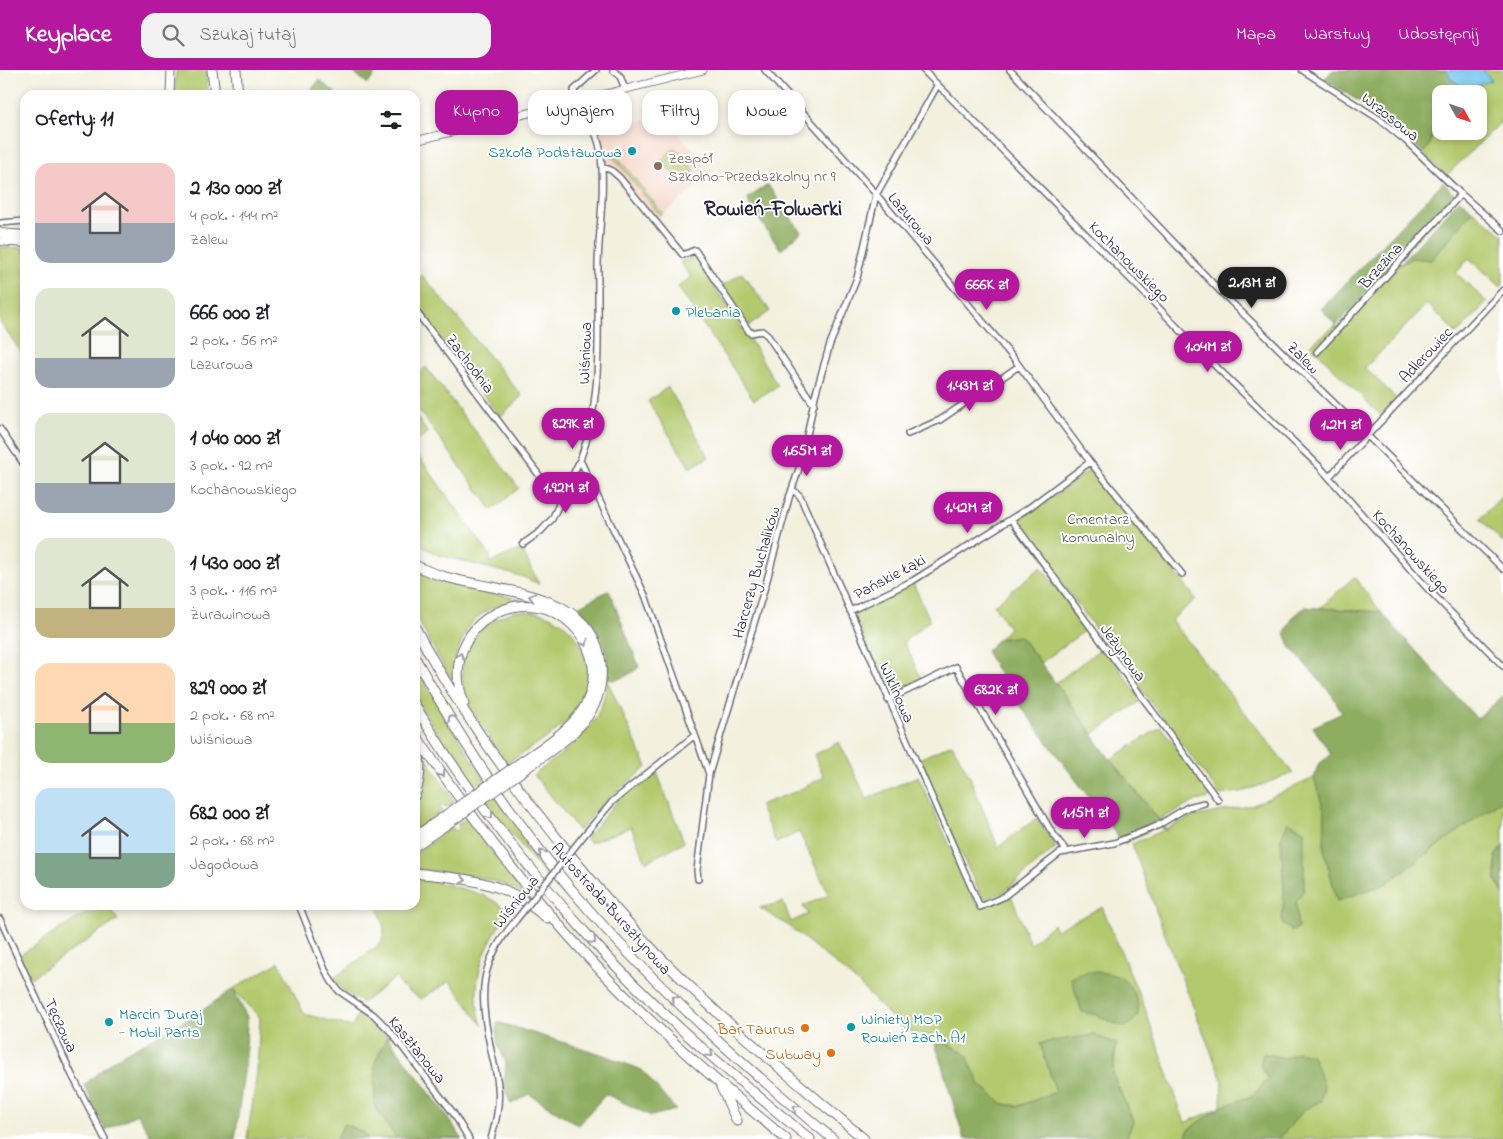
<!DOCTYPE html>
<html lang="pl">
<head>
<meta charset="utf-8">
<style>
	:root { --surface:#fff; --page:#f2f2f2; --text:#202124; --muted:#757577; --accent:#b5179e }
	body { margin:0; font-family:"Indie Flower",sans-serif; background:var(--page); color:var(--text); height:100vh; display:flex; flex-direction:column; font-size:19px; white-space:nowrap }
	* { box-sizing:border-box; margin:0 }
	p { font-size:16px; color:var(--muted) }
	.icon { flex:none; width:28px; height:28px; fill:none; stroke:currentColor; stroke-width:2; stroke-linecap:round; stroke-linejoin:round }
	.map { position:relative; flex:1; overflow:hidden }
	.drawer { position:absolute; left:20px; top:20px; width:400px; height:820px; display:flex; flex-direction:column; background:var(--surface); border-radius:15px; box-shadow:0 2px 8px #0003 }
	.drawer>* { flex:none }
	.top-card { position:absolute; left:435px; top:20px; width:475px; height:45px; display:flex; gap:10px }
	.needle { width:32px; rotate:130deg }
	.fabs { position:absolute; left:1432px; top:15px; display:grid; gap:10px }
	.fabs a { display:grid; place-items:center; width:55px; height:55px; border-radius:10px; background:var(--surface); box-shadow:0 2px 8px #0003; font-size:25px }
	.price { position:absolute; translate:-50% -42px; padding:0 11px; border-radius:18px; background:var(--accent); color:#fff; font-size:16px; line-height:32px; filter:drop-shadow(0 1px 2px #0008) }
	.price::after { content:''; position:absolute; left:50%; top:30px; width:15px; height:11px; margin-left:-8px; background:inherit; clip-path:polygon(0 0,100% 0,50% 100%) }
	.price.current { background:#222; color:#fff }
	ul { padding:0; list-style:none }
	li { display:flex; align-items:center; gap:15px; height:125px; padding:0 15px }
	li span { display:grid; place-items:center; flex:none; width:140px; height:100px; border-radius:15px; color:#555 }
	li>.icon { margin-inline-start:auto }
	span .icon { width:60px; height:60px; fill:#fffc; stroke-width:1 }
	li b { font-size:21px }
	h2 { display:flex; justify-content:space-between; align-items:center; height:60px; padding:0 15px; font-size:21px }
	.tag { padding:0 18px; border-radius:15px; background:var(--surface); box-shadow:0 2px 8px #0003; font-size:18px; line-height:45px }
	.tag.current { background:var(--accent); color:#fff }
	header { display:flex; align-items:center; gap:30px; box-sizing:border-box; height:70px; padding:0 25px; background:var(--accent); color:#fff }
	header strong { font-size:24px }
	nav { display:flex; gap:28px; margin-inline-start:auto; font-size:18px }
	.search { width:350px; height:45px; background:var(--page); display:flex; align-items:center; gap:12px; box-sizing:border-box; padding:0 18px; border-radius:15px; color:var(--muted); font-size:19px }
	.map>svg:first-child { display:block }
</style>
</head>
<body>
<header>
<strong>Keyplace</strong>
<div class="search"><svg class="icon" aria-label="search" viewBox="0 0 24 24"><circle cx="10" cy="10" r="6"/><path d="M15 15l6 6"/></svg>Szukaj tutaj</div>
<nav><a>Mapa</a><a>Warstwy</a><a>Udostępnij</a></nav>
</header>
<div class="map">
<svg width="1503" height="1069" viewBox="0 0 1503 1069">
	<rect width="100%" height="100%" fill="#fff"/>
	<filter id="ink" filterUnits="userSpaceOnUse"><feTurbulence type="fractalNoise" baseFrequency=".02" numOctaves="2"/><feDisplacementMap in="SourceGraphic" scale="10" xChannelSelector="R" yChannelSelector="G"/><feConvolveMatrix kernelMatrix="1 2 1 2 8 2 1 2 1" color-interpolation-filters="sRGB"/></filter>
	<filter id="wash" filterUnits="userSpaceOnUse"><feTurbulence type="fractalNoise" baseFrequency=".0096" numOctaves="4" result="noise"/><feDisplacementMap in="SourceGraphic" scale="20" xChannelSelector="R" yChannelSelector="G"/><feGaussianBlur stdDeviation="1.12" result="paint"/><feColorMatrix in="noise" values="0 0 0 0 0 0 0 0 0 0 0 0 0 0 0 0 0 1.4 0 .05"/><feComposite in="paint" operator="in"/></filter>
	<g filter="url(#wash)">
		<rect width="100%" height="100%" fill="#f3f0de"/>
		<path fill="#f5d2c2" d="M618 30 624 52 666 48 712 104 656 150 604 89 602 70 588 45 591 34Z"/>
		<path fill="#b3c96d" stroke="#6a7654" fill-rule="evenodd" d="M176 0H206L208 25H175Z
			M1483 0H1503V50L1446 106 1423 83 1430 74 1433 56 1441 52V61H1479V24H1463L1467 19 1491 10Z
			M675 78 695 101 681 113 661 90Z
			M615 84 662 143 660 145 612 86Z
			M1473 141 1503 165V214L1501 217 1469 188 1456 203 1487 232 1457 264 1427 234 1365 298 1396 328 1381 346 1310 275 1336 255 1335 259 1398 196 1412 188 1431 190Z
			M0 177 25 178V288L0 252Z
			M693 186 744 260 778 316 754 330 678 217 691 207 680 192Z
			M742 203 770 241 749 256 721 217Z
			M422 205 522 326 500 347 415 234V212Z
			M426 297 519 418 492 440 415 335V306Z
			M668 317 709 387 690 398 648 331Z
			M415 345 428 363 415 372Z
			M415 381 489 484 491 492 516 481 522 480 539 514 523 507 439 485 415 473Z
			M1092 398 1106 415 1107 421 1116 428 1145 463 1196 529 1171 550 1293 703 1245 721 1220 725 1051 499 1017 450 1042 435Z
			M1503 425V472L1480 449Z
			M1041 497 1088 558 1041 593 1020 566 998 569 1009 558 994 535Z
			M415 500 444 511 525 531C500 532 481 540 466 560L467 561C457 578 454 592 452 611L415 545Z
			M1354 507 1381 542 1320 538Z
			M913 513 930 550 904 572 922 610 894 624 888 623 853 543Z
			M515 541C530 541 543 542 556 549 589 568 598 613 575 643 557 664 530 678 507 693 494 674 479 655 469 634 450 590 472 555 515 541Z
			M1103 577 1142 630 1093 664 1056 613Z
			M415 596C462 674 508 752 567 821L562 825 487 734 434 658 415 627Z
			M607 610 647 697 606 730 579 761 534 705C570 677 603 659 607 610Z
			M1161 657 1212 727 1196 731 1159 750 1111 689Z
			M839 672 867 729 918 706 977 835 999 831 1011 825 1030 874 1053 854 1056 860 1102 837 1144 936 1185 1053 1221 1037 1222 1010 1162 857 1132 774 1192 747 1253 735 1314 708 1325 743 1324 779 1337 831 1385 814 1503 729V776L1496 785V810L1503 823V1069H1126L1133 1051 1113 1005 1116 973H1040L1056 1022 1019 1036 1003 1034 980 1015 966 984 933 966 905 961 856 911 789 856 760 838 783 832 791 852 808 844 803 836 829 825 799 762 776 773 759 735 795 722 824 707 814 685ZM1071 908 1113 953 1098 945 1082 942Z
			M952 674 970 707 998 777 1037 748 1056 777 1004 822 983 830 917 690Z
			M425 686 455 732 447 737 443 736 439 737 442 741 415 760V735L424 715 425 702Z
			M656 700 684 772 646 792 631 757 589 773 586 768 620 728Z
			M467 748 525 825C486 804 458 804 415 799V784L449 759 453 758 456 761 459 758 458 753Z
			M415 809C434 811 496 823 505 841L504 848C482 882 469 914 482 955L450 911 421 929 401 916 396 907 362 933 344 921 333 909 381 873C388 860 381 848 377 835H415Z
			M98 835H107L118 850 30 908 20 885Z
			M279 892 304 944 352 957 360 940 387 966 375 993V1037L397 1069H367L363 1062 344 1054 336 1069H247L257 1002 260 948 233 919Z"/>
		<path fill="#8ead60" stroke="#58684e" d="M350 0H378L368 14Z
			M1333 0H1447L1451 9 1467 19 1463 24H1441V52L1433 56 1430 74 1423 83C1396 52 1359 32 1324 9Z
			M319 10 336 23 334 25H310L309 23Z
			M1443 112 1456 127 1336 255 1321 239Z
			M768 115 801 162 781 180 750 137 748 128Z
			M1460 129 1473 141 1431 190 1412 188 1398 196Z
			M609 520 639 597C628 606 621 610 607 610 610 578 599 560 578 537Z
			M1305 537 1381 542 1477 649 1503 626V729L1385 814 1337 831 1324 779 1325 743 1314 708 1318 695 1331 684 1313 657 1342 643 1333 626 1291 578 1285 563 1293 547Z
			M1020 566 1046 600 1104 681 1168 761 1157 756 1124 774C1087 725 1050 676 1014 627 1003 613 995 596 986 581L998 569Z
			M1288 752 1304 760V820L1296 832 1298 858 1292 861 1282 854 1284 820 1281 768Z
			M1503 776V823L1496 810V785Z
			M1088 901C1100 903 1112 902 1122 909 1131 914 1140 932 1138 943 1137 949 1131 953 1126 957L1113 953 1098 945 1082 942 1071 908Z
			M233 919 247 947 246 987 235 1069H153L137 1044 105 1060 84 1015 113 990 200 942Z
			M497 952 601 984 642 1000 665 1028 676 1040 651 1046 606 1024 578 1055 529 1024 511 1034 504 1018 506 993 497 972Z
			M1093 965 1116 973 1113 1005 1133 1051 1126 1069H964L933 966 966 984 980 1015 1003 1034 1019 1036 1056 1022 1040 973Z
			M387 966 448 1047 462 1069 396 1068 375 1037V993Z
			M1297 982 1312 985 1324 1015 1321 1031 1305 1039 1279 1069H1185L1188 1060 1221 1037 1251 1026 1268 1009 1260 996 1263 983 1285 988Z
			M344 1054 363 1062 367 1069H336Z"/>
		<path fill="#6dc2ea" stroke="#487292" d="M1447 0H1483L1492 10 1467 19 1451 9Z"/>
	</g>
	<g filter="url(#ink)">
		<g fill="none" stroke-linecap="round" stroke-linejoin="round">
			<g stroke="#6b6a74" stroke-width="8">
				<path id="street" d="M613 0 620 6 625 19
					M765 0 876 124 1015 290 1090 392 1182 504
					M923 0 1153 232 1206 287 1319 396 1427 518 1503 596
					M1010 0 1220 221 1503 499
					M1302 0 1379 49 1406 71 1461 124 1503 161
					M581 30C585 47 598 62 600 79 606 117 599 156 598 194 597 259 604 328 580 390L645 525 709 704
					M576 31 574 20 596 0
					M602 97 611 100 620 108 683 185 695 180 750 263 762 261 768 266 814 335
					M0 153 25 151
					M415 240 560 433
					M1317 282 1461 124
					M0 359 25 396
					M908 364 940 350 1019 296
					M1329 407 1503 220
					M792 419 800 426 980 837 1003 827 1060 783 1114 773 1157 756 1188 737 1204 733
					M1011 449 1218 730
					M523 474 541 461 552 449 580 390
					M850 541 914 510 1030 437 1090 392
					M888 630 956 597 1051 761 1067 782
					M585 764 613 731 695 665
					M698 809 697 800 709 704 767 510 789 428 802 390 815 326 830 274 857 208 876 125 937 16
					M299 835 325 900 332 912 339 921 374 945 390 961 454 1044 469 1069
					M0 849 72 1005 105 1069
					M491 1069C496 1051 500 1035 498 1016 497 1002 492 988 490 975 478 922 480 892 516 850"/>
			</g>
			<g stroke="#6b6a74" stroke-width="9">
				<path id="secondary" d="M170 25 171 0
					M415 71 703 0"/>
			</g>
			<g stroke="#6b6a74" stroke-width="10">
				<path id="primary" d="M0 163 25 165
					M0 171 25 173"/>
			</g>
			<g stroke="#6b6a74" stroke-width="11">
				<path id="highway" d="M212 0 215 25
					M236 0 238 25
					M415 495C471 527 592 508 601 594 606 649 563 671 525 699
					M415 557C458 640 514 716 573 788 605 827 638 866 674 901 733 960 800 1015 864 1069
					M415 588C451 652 491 716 536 775 618 884 727 983 833 1069
					M464 633C434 558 527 500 578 561 586 571 591 583 593 596 595 616 588 636 574 651 559 668 538 680 520 693
					M415 635C440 678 468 718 498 757 527 795 558 832 590 868 656 942 733 1006 810 1069
					M415 664C467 741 522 816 586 885 647 952 716 1011 786 1069
					M415 671C422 689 421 707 415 725
					M415 767 449 743
					M415 776 453 750
					M415 803C448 807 485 809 515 825 526 832 537 840 547 848
					M721 1017 737 1051"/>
			</g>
			<use href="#street" stroke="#fff" stroke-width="5"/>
			<use href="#secondary" stroke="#fff" stroke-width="7"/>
			<use href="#primary" stroke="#fff" stroke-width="8"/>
			<use href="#highway" stroke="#fff" stroke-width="9"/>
			<g stroke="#6b6a74" stroke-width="8" stroke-linecap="butt">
				<path id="street-bridge" d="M516 850 585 764"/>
			</g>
			<g stroke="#6b6a74" stroke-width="11" stroke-linecap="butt">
				<path id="highway-bridge" d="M449 743 520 693
					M453 750 525 699"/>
			</g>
			<use href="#street-bridge" stroke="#fff" stroke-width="5"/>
			<use href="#highway-bridge" stroke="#fff" stroke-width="9"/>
		</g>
		<defs><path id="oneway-chevron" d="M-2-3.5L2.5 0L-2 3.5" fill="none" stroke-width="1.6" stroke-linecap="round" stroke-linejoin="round" transform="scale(1.25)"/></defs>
		<g stroke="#9c9ca7">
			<use href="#oneway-chevron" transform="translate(532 527) rotate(-165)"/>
			<use href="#oneway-chevron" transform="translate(585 573) rotate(62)"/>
			<use href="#oneway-chevron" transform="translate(460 586) rotate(-74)"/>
			<use href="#oneway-chevron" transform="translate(451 648) rotate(-122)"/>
			<use href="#oneway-chevron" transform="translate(442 704) rotate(56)"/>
			<use href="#oneway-chevron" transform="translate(490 746) rotate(53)"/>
			<use href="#oneway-chevron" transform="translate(542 783) rotate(-129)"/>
			<use href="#oneway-chevron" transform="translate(463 810) rotate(9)"/>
			<use href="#oneway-chevron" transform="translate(593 871) rotate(47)"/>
			<use href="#oneway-chevron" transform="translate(675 929) rotate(-136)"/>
			<use href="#oneway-chevron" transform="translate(710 984) rotate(42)"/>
			<use href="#oneway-chevron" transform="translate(796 1038) rotate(-140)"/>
		</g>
	</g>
	<g fill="#0f9aa8" stroke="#fff" stroke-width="2">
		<circle cx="632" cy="81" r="5"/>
		<circle cx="676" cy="241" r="5"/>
		<circle cx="109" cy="952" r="5"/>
		<circle cx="851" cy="957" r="5"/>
	</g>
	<circle fill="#8d6e63" stroke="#fff" stroke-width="2" cx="658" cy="96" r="5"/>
	<g fill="#e8710a" stroke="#fff" stroke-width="2">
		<circle cx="805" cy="958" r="5"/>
		<circle cx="831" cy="983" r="5"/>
	</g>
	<g text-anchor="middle" stroke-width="4" stroke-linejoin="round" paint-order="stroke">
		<g font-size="16" fill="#22223b" stroke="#fff">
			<text transform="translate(1391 46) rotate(38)" y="6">Wrzosowa</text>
			<text transform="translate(912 148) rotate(50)" y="6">Lazurowa</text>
			<text transform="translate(1130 191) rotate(45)" y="6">Kochanowskiego</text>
			<text transform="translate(1380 195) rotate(-48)" y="6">Brzezina</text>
			<text transform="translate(584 283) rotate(-88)" y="6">Wiśniowa</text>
			<text transform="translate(1425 284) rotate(-47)" y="6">Adlerowiec</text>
			<text transform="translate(1304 287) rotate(45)" y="6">Zalew</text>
			<text transform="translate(471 293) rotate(53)" y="6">Zachodnia</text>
			<text transform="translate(1412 481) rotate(48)" y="6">Kochanowskiego</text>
			<text transform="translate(755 502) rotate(-74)" y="6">Harcerzy Buchalików</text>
			<text transform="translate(889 506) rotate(-28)" y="6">Pańskie Łąki</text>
			<text transform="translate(1124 582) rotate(54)" y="6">Jeżynowa</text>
			<text transform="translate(898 622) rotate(66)" y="6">Wiklinowa</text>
			<text transform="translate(515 831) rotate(-51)" y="6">Wiśniowa</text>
			<text transform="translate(612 838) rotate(48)" y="6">Autostrada Bursztynowa</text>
			<text transform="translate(62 955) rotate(65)" y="6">Tęczowa</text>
			<text transform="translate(418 979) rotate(51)" y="6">Kasztanowa</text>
		</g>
		<g font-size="16" fill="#0d838f" stroke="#fff" text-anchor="start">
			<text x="622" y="87" text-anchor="end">Szkoła Podstawowa</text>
			<text x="686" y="247">Plebania</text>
			<text x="119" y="949">Marcin Duraj<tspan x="119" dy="18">- Mobil Parts</tspan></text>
			<text x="861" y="954">Winiety MOP<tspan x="861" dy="18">Rowień Zach. A1</tspan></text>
		</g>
		<g font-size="16" fill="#785e54" stroke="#fff" text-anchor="start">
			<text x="668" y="93">Zespół<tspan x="668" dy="18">Szkolno-Przedszkolny nr 9</tspan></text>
		</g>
		<g font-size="16" fill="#555c4c" stroke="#fff">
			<text x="1098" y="454">Cmentarz<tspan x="1098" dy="18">komunalny</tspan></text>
		</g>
		<g font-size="16" fill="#c56008" stroke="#fff" text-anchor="end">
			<text x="795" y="964">Bar Taurus</text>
			<text x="821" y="989">Subway</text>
		</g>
		<g font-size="21" font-weight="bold" fill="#22223b" stroke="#fff">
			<text x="773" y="145">Rowień-Folwarki</text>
		</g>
	</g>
</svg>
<div class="fabs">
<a><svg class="needle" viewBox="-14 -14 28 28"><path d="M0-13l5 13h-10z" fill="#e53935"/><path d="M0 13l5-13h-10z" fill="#757577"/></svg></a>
</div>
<b class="price current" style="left:1252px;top:239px">2.13M zł</b>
<b class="price" style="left:987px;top:241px">666K zł</b>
<b class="price" style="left:1208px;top:303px">1.04M zł</b>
<b class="price" style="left:970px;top:342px">1.43M zł</b>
<b class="price" style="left:573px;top:380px">829K zł</b>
<b class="price" style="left:1341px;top:381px">1.2M zł</b>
<b class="price" style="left:807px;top:407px">1.65M zł</b>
<b class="price" style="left:566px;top:444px">1.92M zł</b>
<b class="price" style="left:968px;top:464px">1.42M zł</b>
<b class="price" style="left:996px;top:646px">682K zł</b>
<b class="price" style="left:1085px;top:769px">1.15M zł</b>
<div class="top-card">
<a class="tag current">Kupno</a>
<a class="tag">Wynajem</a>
<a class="tag">Filtry</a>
<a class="tag">Nowe</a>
</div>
<section class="drawer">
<h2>Oferty: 11<svg class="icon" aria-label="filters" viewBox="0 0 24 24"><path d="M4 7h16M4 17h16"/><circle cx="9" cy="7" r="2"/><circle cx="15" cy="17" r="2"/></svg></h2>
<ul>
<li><span style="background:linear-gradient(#f6c9c9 60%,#9aa5b1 0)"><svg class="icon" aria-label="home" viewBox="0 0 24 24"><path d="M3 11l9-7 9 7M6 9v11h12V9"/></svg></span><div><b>2 130 000 zł</b><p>4 pok. · 144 m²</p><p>Zalew</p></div></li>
<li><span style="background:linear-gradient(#dfe7d0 70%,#9aa5b1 0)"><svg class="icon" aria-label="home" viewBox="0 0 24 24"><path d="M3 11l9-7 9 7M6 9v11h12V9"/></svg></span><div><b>666 000 zł</b><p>2 pok. · 56 m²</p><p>Lazurowa</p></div></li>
<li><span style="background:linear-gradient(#dfe7d0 70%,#9aa5b1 0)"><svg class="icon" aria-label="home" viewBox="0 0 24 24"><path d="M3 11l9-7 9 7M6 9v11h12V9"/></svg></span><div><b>1 040 000 zł</b><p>3 pok. · 92 m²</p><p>Kochanowskiego</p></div></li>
<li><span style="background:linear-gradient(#dfe7d0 70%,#c2b280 0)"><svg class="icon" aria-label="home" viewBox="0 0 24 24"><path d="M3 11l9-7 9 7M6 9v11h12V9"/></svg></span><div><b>1 430 000 zł</b><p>3 pok. · 116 m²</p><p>Żurawinowa</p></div></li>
<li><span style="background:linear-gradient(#ffd9b3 60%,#8fb573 0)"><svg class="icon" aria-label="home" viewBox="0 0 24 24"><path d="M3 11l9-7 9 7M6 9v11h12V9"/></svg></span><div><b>829 000 zł</b><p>2 pok. · 68 m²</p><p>Wiśniowa</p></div></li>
<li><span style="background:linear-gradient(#bfe0f5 65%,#7fa58c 0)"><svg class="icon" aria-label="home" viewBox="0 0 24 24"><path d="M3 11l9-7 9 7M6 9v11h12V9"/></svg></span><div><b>682 000 zł</b><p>2 pok. · 68 m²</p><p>Jagodowa</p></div></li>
</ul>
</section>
</div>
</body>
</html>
